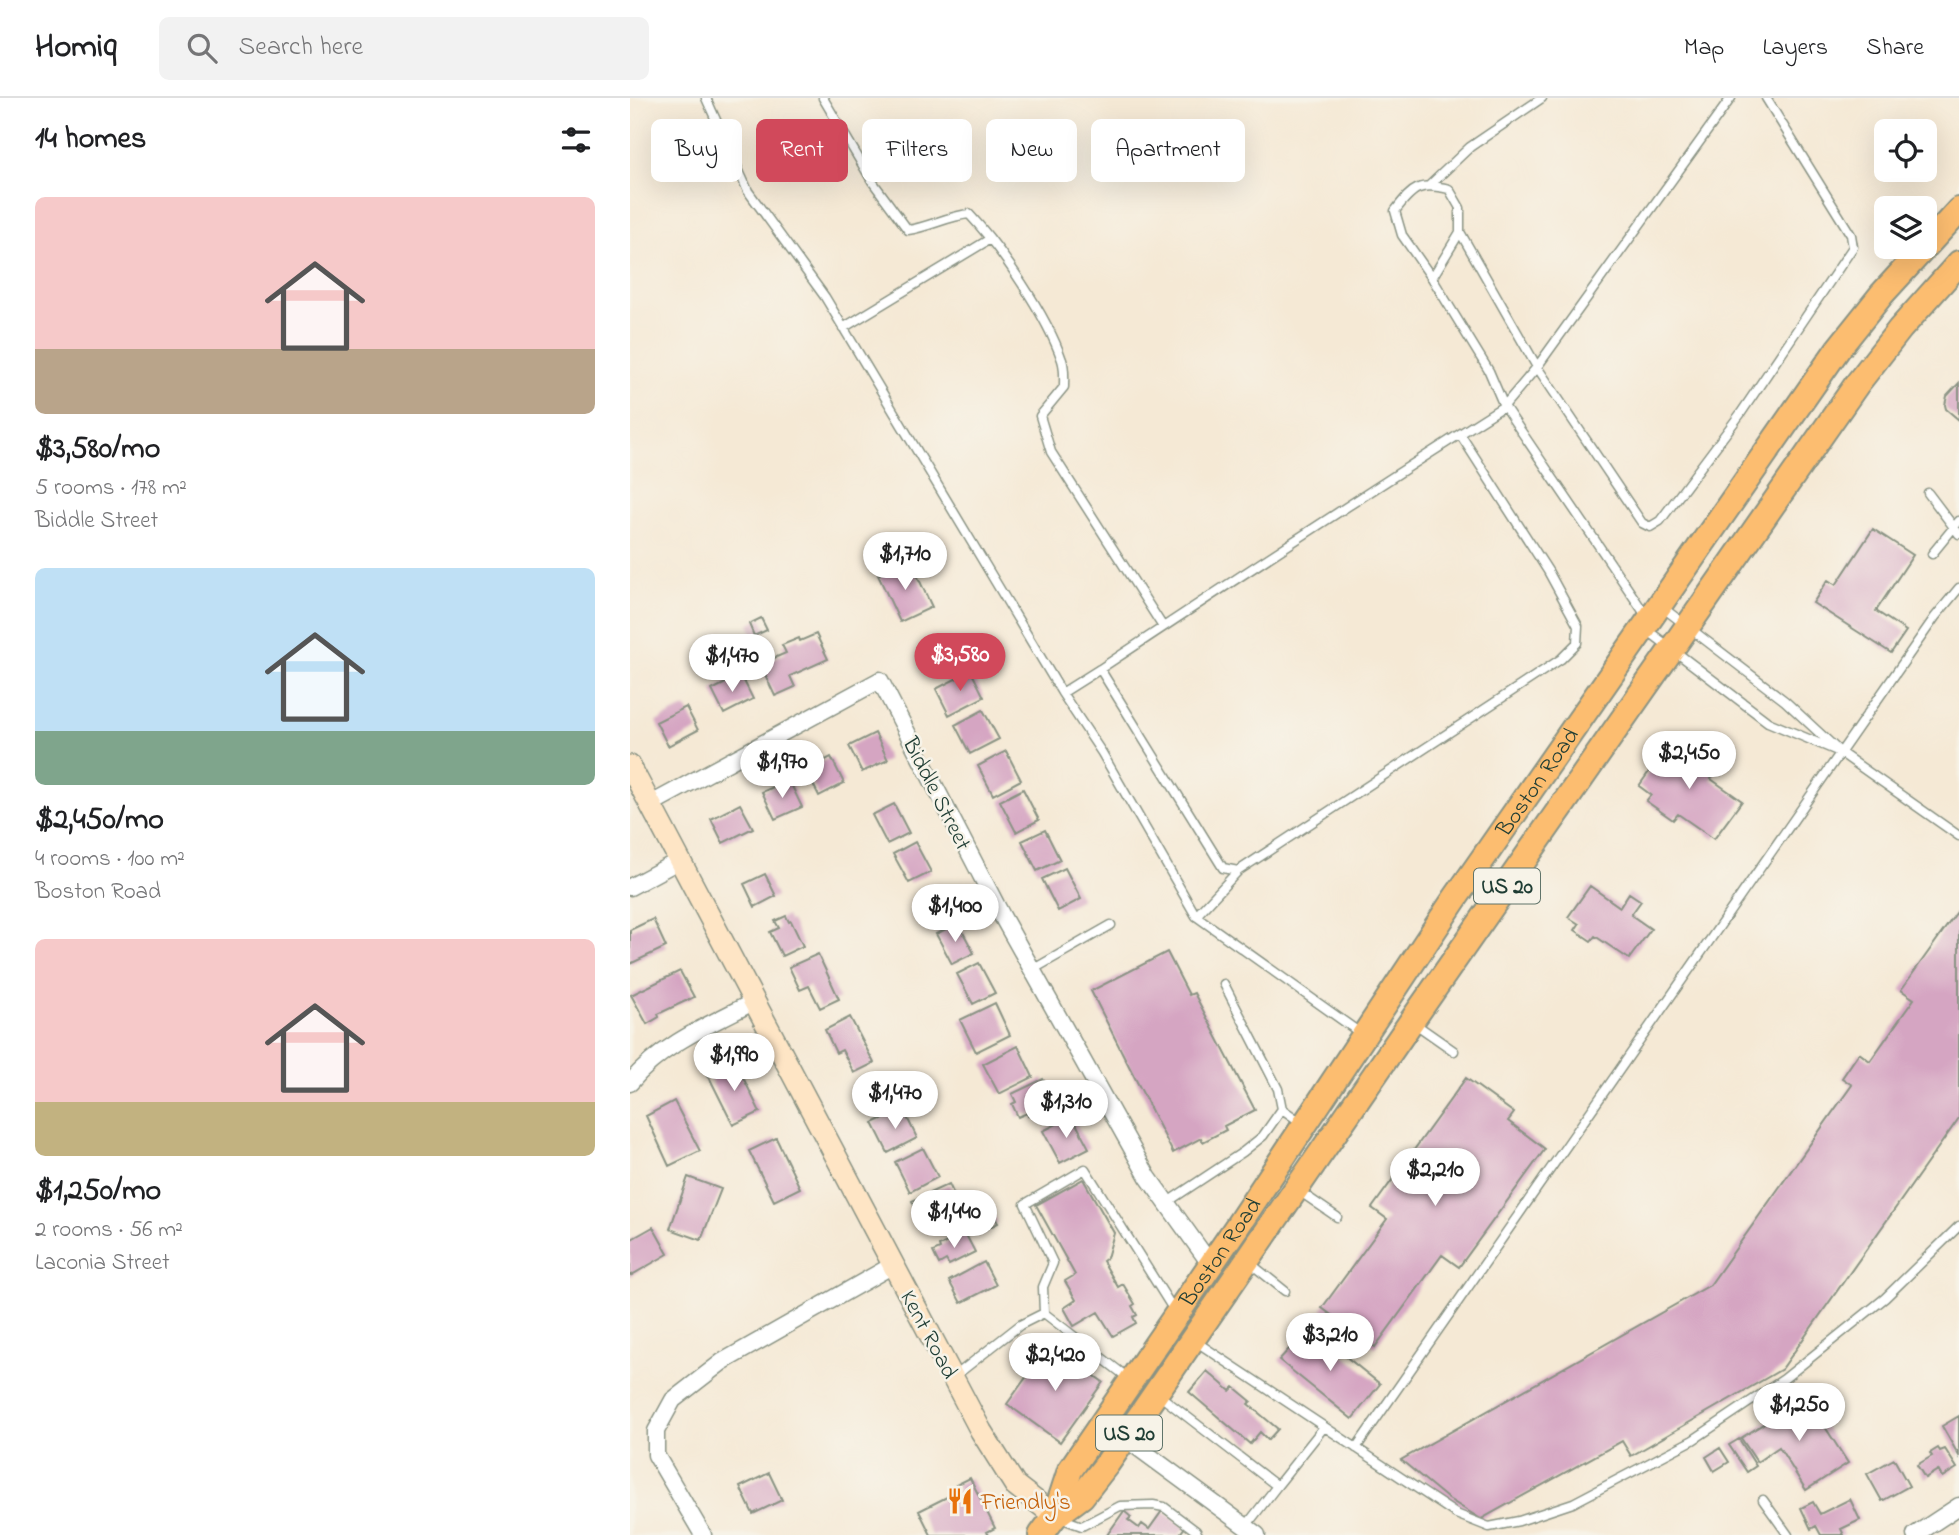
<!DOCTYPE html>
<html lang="en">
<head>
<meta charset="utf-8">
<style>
	:root { --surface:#fff; --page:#f2f2f2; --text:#202124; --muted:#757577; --line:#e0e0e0; --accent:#d1495b }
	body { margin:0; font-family:"Indie Flower",sans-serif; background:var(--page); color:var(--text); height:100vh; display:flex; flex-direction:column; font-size:26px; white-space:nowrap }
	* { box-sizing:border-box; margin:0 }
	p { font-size:23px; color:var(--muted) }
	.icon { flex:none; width:38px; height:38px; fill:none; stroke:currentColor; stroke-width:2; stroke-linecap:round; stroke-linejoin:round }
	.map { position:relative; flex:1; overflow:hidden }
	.details { display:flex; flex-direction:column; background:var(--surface); width:630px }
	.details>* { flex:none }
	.top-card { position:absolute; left:21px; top:21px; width:665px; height:63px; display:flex; gap:14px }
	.fabs { position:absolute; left:1244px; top:21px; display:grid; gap:14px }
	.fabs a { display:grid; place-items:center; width:63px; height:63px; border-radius:10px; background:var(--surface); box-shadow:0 7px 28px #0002; font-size:35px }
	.price { position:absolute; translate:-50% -60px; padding:0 16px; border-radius:24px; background:#fff; color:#222; font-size:23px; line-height:46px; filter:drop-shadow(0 2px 4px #0008) }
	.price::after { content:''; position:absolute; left:50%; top:42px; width:21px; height:16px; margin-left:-10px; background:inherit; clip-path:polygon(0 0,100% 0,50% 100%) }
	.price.on { background:var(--accent); color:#fff }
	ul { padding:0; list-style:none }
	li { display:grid; align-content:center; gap:14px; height:371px; padding:0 35px }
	li span { display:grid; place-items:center; height:217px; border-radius:10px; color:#555 }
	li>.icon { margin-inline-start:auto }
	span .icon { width:126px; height:126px; fill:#fffc; stroke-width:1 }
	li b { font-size:30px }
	h2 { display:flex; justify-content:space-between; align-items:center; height:84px; padding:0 35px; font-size:30px }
	.tag { padding:0 24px; border-radius:10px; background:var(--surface); box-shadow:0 7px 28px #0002; font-size:24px; line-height:63px }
	.tag.on { background:var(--accent); color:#fff }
	header { display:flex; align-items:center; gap:42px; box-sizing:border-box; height:98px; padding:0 35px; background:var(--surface); border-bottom:2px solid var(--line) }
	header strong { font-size:33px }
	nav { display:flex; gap:38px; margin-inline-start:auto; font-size:24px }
	.search { width:490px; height:63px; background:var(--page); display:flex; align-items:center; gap:18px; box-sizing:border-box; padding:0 24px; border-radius:10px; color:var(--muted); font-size:26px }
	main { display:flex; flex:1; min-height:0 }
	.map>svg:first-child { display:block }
</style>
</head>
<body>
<header>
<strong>Homiq</strong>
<div class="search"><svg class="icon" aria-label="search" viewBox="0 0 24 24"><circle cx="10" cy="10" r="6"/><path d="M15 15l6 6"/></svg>Search here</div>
<nav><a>Map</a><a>Layers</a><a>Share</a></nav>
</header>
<main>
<section class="details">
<h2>14 homes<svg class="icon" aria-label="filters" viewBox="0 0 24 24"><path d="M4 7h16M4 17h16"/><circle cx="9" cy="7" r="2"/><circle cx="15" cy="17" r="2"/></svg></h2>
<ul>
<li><span style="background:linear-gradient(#f6c9c9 70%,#b9a48a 0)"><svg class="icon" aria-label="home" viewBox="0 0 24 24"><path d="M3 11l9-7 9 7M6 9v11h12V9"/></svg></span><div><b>$3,580/mo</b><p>5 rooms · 178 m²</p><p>Biddle Street</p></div></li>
<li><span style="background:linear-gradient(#bfe0f5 75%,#7fa58c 0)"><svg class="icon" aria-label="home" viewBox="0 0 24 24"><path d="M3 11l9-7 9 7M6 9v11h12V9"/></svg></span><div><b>$2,450/mo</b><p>4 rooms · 100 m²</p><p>Boston Road</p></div></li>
<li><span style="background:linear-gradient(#f6c9c9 75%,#c2b280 0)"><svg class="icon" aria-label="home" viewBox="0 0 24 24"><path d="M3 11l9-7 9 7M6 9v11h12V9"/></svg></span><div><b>$1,250/mo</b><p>2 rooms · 56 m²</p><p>Laconia Street</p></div></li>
</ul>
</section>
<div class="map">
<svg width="1329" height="1437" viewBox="0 0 1329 1437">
	<rect width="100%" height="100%" fill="#f7f3e8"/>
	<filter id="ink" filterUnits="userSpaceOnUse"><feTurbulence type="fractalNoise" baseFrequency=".0143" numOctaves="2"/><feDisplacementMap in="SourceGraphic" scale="14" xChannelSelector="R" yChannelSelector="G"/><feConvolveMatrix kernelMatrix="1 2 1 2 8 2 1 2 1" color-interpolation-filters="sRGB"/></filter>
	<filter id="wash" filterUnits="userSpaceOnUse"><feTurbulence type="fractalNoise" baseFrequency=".00686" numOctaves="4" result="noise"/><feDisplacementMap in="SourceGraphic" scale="28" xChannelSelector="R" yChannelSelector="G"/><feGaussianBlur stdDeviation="1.57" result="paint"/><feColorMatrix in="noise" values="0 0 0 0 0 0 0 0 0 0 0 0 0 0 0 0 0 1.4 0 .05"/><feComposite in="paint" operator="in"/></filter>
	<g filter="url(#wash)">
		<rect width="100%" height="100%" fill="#f5e9d5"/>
		<g id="blocks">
			<path fill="#d5a5c2" d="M1329 285V322L1316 311 1315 307 1317 298Z
				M1243 431 1283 457 1246 513 1276 533 1261 555 1183 505 1198 482 1206 487Z
				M274 465 279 477 286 475 302 509 270 524 248 477Z
				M131 520 137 532 124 538 119 526Z
				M186 536 198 561 160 578 165 589 145 598 130 566 156 555 152 547 169 540 170 543Z
				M341 573 354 599 319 617 306 591Z
				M111 577 123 601 94 616 82 592Z
				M56 609 68 632 38 648 26 624Z
				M353 612 369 641 340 656 325 627Z
				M245 635 258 662 232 674 219 648Z
				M1049 646 1086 673 1081 681 1112 703 1084 741 1048 716 1043 722 1016 703 1021 697 1009 688 1037 648 1044 653Z
				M376 653 391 682 363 697 348 668Z
				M201 659 214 685 189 698 176 672Z
				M159 682 172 709 145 721 132 694Z
				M393 691 409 722 386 734 370 703Z
				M110 706 123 730 93 745 81 721Z
				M264 706 279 735 257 746 242 717Z
				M415 732 430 762 407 773 392 743Z
				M285 744 301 774 279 785 263 756Z
				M435 770 451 801 428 813 412 781Z
				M135 776 146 798 125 809 114 786Z
				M960 788 990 809 999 795 1011 803 1001 817 1021 831 999 861 965 838 961 843 945 832 949 826 938 819Z
				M310 789 324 818 302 829 288 800Z
				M1329 811V1020L1152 1271 1001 1358 992 1343 851 1421 817 1400 771 1362 1080 1187 1222 987 1212 980 1229 955 1240 963 1284 901 1271 892Z
				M156 818 159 824 161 823 173 848 152 858 140 834 149 830 145 823Z
				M23 821 36 849 0 866V832Z
				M328 825 344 855 322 866 306 836Z
				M537 854 559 897 564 895 625 1012 594 1028 596 1032 573 1044 571 1040 543 1055 461 893Z
				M188 856 209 901 190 910 179 888 170 892 159 869Z
				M349 865 365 895 343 906 327 876Z
				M50 873 64 899 28 916 29 919 17 926 1 897Z
				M365 905 380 937 346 954 330 922Z
				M220 919 244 965 224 975 212 952 206 955 195 932Z
				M388 948 403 979 369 996 353 966Z
				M105 963 130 1014 103 1027 78 977Z
				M836 980 884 1015 878 1023 915 1051 829 1169 812 1157 745 1249 692 1210 757 1121 742 1110Z
				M413 981 416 987 422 984 430 999 398 1018 397 1015 388 1019 382 1006 386 1004 382 996Z
				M44 1003 70 1053 39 1068 16 1018Z
				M273 1011 287 1040 258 1055 243 1025Z
				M442 1018 459 1050 430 1065 413 1033Z
				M146 1040 170 1090 144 1103 119 1053Z
				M293 1050 308 1079 280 1094 265 1064Z
				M58 1079 91 1091 71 1142 40 1131Z
				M453 1081 484 1135 477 1160 473 1163 488 1189 493 1186 505 1206 502 1208 507 1217 503 1219 506 1225 483 1238 468 1214 444 1228 434 1210 446 1202 435 1183 445 1177 406 1107Z
				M319 1086 332 1114 296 1131 282 1103Z
				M359 1108 368 1125 352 1133 344 1115Z
				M23 1129 38 1156 0 1178V1142Z
				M335 1135 345 1154 319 1167 316 1162 309 1166 303 1154 310 1151 309 1148Z
				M354 1164 366 1187 331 1205 319 1183Z
				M679 1229 750 1286 722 1321 649 1262Z
				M420 1246 473 1284 430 1344 377 1306Z
				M577 1273 600 1293 604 1289 621 1303 618 1306 648 1331 638 1342 630 1334 620 1346 559 1294Z
				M1176 1299 1218 1365 1176 1392 1149 1349 1127 1364 1111 1340Z
				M1329 1318V1358L1312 1328Z
				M1109 1341 1126 1368 1117 1374 1099 1347Z
				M1090 1350 1099 1364 1084 1373 1076 1359Z
				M1308 1350 1310 1353 1315 1351 1327 1370 1312 1379 1308 1372 1295 1380 1287 1367 1302 1358 1300 1355Z
				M1264 1361 1279 1388 1252 1403 1237 1376Z
				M139 1375 152 1402 123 1416 110 1389Z
				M340 1380 365 1430 357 1434 359 1437H301L289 1413 329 1393 326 1387Z
				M1220 1401 1230 1422 1211 1431 1214 1437H1191L1186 1428 1181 1431 1171 1410 1183 1404 1190 1416Z
				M494 1413 501 1419 498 1422 509 1430 512 1426 519 1431 532 1413 555 1429 549 1437H477Z"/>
		</g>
	</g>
	<g filter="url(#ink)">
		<use href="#blocks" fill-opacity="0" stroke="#8a9384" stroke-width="2"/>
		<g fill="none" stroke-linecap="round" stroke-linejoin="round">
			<g stroke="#8a9384" stroke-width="11">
				<path id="lane" d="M76 0 118 93 195 199 432 595
					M193 0 242 83 278 132C299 129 318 118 339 116 371 150 417 218 432 262 435 270 434 281 434 289L410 318 421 354 533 529
					M800 87 840 49 912 0
					M830 134 907 269 1012 425 1020 429 1030 423 1111 315 1223 149 1221 137 1136 0
					M802 180 830 134V110L819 91C790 84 783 89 765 113L772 137 802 180 859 273 874 308C738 394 604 482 470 571L593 770 608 773 931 561 947 545 948 528 918 473 830 336
					M213 230 360 141
					M1298 395 1329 436
					M1302 456 1329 423
					M1032 509 1155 603 1211 655 1329 738
					M1017 519 874 308 907 269 1101 0
					M1017 532 1138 624 1205 652
					M470 571 432 595 472 655 566 818
					M608 773 566 818 733 937
					M402 872 481 827
					M594 886 648 991 652 1011
					M784 925 824 953
					M669 1093 707 1119
					M536 1105 613 1054 633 1038 652 1011 672 1025
					M620 1165 655 1193
					M565 1243 826 1416 859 1429 889 1423 943 1405 1063 1342 1154 1281 1255 1200 1329 1128
					M325 1278 390 1227 414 1215
					M498 1280 414 1215 413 1189 423 1165 395 1106 455 1071 545 1214
					M529 1297 647 1388 616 1428
					M726 1350 1305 519 1329 490
					M647 1388 694 1329
					M1133 1402 1158 1437
					M430 1420 452 1428 490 1408 523 1407 534 1409 566 1433 568 1437"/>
			</g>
			<g stroke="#8a9384" stroke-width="19">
				<path id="street" d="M21 706 250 582 372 818 518 1079 581 1167
					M0 789 50 762
					M0 985C32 946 81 926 125 903
					M495 1340 627 1437
					M73 1437 26 1357V1333L43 1302 92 1264 263 1167
					M1285 1437 1329 1408"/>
			</g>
			<g stroke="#8a9384" stroke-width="24">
				<path id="secondary" d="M0 668 351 1333 385 1387 425 1418"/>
			</g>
			<g stroke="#8a9384" stroke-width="28">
				<g id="primary">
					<path id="s1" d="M425 1418 440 1372 608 1127 824 802 1208 251 1252 196 1329 112"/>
					<path d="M411 1437 425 1418 452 1398 477 1366 781 924 1227 286 1270 231 1329 165"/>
				</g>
			</g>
			<use href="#lane" stroke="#fff" stroke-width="8"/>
			<use href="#street" stroke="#fff" stroke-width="16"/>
			<use href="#secondary" stroke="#fee5c5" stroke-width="21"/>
			<use href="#primary" stroke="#fcbd6f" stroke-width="24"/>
		</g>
	</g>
	<defs>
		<g id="restaurant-bare" transform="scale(2.1)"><path d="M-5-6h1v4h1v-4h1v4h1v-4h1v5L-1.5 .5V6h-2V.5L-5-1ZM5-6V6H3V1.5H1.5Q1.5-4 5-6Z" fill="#e8710a" stroke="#f7f3e8" stroke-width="2.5" paint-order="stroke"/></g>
	</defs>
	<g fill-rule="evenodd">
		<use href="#restaurant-bare" x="330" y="1403"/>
	</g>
	<g text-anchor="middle" stroke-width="5" stroke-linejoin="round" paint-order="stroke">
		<g fill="#f7f3e8" stroke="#60746a" stroke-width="2">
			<rect x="844" y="770.5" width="66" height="35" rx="5"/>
			<rect x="466" y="1317.5" width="66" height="35" rx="5"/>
		</g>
		<g font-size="21" font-weight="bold" fill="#1f3d34">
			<text x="877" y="795">US 20</text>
			<text x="499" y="1342">US 20</text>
		</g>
		<g font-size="23" fill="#1f3d34" stroke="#f7f3e8">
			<text dy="8" stroke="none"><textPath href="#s1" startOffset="880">Boston Road</textPath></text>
			<text transform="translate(308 695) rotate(63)" y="8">Biddle Street</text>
			<text dy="8" stroke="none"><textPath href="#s1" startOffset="313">Boston Road</textPath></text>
			<text transform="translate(300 1236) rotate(62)" y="8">Kent Road</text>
		</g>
		<g font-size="23" fill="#c56008" stroke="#f7f3e8" text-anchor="start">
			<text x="351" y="1411">Friendly's</text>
		</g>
	</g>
</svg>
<div class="fabs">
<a><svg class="icon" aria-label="locate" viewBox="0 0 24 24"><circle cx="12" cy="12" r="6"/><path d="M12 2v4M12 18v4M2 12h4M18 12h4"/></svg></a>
<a><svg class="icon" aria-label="layers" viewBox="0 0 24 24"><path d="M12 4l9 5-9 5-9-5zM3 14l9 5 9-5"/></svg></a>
</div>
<b class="price" style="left:275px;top:494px">$1,710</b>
<b class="price on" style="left:330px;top:595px">$3,580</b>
<b class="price" style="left:102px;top:596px">$1,470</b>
<b class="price" style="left:1059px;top:693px">$2,450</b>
<b class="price" style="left:152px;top:702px">$1,970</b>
<b class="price" style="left:325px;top:846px">$1,400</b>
<b class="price" style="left:104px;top:995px">$1,990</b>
<b class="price" style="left:265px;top:1033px">$1,470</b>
<b class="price" style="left:436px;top:1042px">$1,310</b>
<b class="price" style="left:805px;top:1110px">$2,210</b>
<b class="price" style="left:324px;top:1152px">$1,440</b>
<b class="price" style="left:700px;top:1275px">$3,210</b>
<b class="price" style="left:425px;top:1295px">$2,420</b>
<b class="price" style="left:1169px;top:1345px">$1,250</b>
<div class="top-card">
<a class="tag">Buy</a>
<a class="tag on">Rent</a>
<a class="tag">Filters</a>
<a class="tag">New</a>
<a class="tag">Apartment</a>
</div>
</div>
</main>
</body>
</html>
